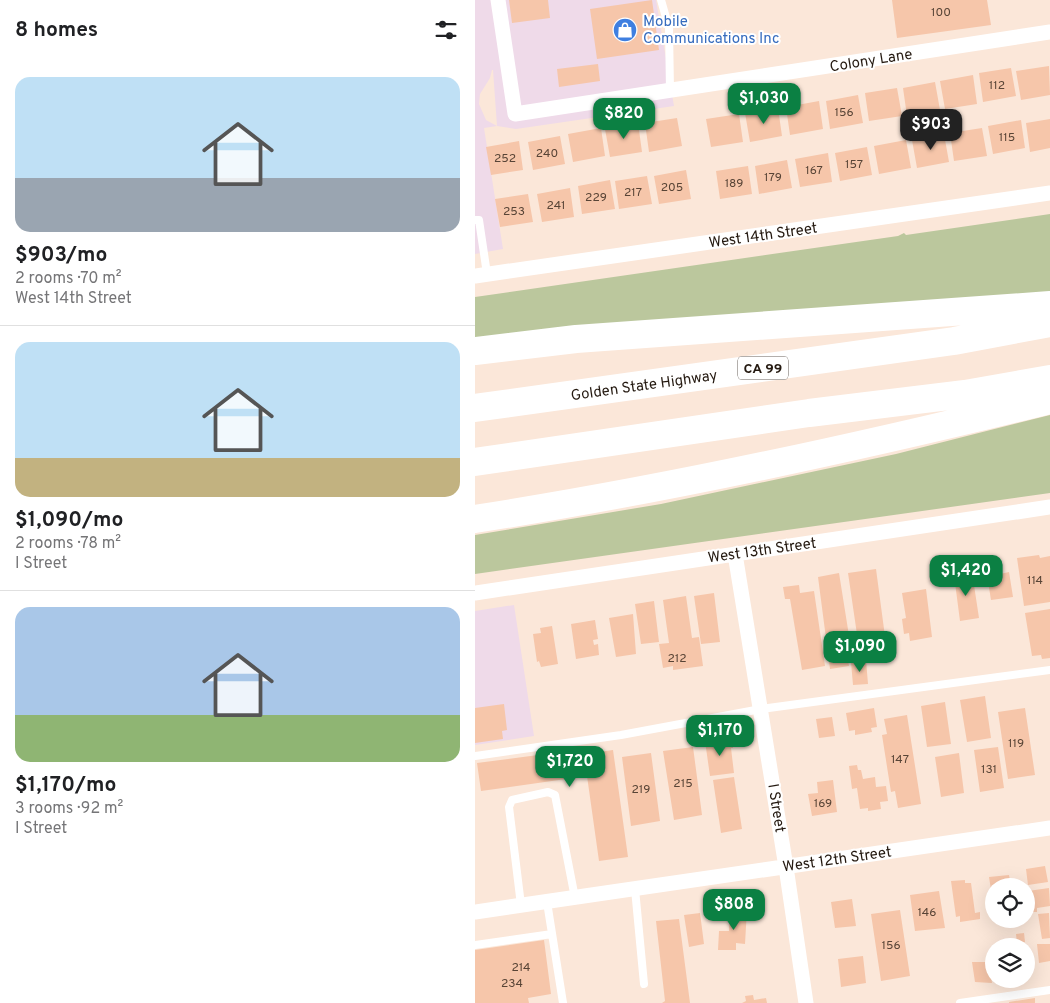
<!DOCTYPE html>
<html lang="en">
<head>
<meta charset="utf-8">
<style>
	:root { --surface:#fff; --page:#f6f6f6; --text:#202124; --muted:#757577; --line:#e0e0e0; --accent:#0b8043 }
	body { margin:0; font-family:Overpass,sans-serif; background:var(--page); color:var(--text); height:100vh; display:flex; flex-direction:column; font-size:19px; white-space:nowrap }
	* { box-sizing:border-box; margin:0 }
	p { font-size:16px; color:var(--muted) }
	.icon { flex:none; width:28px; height:28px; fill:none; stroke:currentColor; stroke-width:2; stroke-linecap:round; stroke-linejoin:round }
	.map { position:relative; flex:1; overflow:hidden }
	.panel { display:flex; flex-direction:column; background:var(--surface); width:475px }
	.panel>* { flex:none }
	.fabs { position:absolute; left:510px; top:878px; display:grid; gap:10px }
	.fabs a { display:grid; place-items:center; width:50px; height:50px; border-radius:50%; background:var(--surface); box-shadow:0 5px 20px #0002; font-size:25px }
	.price { position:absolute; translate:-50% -42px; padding:0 11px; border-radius:10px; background:var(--accent); color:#fff; font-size:16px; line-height:32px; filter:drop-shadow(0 1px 2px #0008) }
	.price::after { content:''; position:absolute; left:50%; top:30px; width:15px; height:11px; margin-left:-8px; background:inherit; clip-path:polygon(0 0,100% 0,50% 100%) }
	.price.selected { background:#222; color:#fff }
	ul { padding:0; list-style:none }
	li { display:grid; align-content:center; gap:10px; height:265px; padding:0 15px }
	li+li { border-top:1px solid var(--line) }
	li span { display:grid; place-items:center; height:155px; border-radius:15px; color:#555 }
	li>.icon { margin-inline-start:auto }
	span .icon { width:90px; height:90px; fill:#fffc; stroke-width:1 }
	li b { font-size:21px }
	h2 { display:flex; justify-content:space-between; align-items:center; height:60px; padding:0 15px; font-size:21px }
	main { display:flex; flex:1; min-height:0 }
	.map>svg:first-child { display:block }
</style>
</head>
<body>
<main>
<section class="panel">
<h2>8 homes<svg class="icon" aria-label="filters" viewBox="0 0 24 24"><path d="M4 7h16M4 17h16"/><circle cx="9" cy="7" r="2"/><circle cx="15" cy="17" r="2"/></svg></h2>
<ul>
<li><span style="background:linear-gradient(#bfe0f5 65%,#9aa5b1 0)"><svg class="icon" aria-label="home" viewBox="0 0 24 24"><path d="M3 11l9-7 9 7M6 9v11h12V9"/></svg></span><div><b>$903/mo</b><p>2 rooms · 70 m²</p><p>West 14th Street</p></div></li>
<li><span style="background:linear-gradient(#bfe0f5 75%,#c2b280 0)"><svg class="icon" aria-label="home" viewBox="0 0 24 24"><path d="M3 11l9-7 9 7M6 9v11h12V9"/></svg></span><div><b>$1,090/mo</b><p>2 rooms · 78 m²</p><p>I Street</p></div></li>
<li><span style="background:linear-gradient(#a9c7e8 70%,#8fb573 0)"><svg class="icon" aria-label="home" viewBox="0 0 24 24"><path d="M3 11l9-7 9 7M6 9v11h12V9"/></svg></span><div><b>$1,170/mo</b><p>3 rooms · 92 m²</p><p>I Street</p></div></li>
</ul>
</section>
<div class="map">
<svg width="575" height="1003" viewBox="0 0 575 1003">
	<rect width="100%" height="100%" fill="#fbe7d9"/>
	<path fill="#efdae9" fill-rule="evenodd" d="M0 0H181L199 106 41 129 22 126 9 128 28 249 0 254ZM17 70H18L22 126 11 120 4 104 5 94 15 78Z
		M39 605 59 736 0 745V611Z"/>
	<path fill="#bbc79d" d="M575 214V293L0 342V297L423 236 429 233 431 235Z
		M575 415V493L0 574V535L186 504 421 454Z"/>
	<path fill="#f6c6aa" d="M34 0H73L75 18 37 23Z
		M177 0 184 50 122 59 115 9Z
		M417 0H512L516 25 422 38Z
		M123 64 125 81 84 87 82 69Z
		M574 66 575 95 546 100 541 71Z
		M536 68 541 96 508 102 504 73Z
		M498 75 502 104 470 109 465 81Z
		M460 82 465 110 432 116 428 88Z
		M422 88 427 116 394 121 390 93Z
		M383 95 388 123 355 129 351 101Z
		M344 101 348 129 315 135 311 107Z
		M303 108 307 136 275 142 270 113Z
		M264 114 268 142 236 147 231 119Z
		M202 118 207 146 174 152 170 123Z
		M575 119V148L555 152 551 123Z
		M546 120 550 148 518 154 513 126Z
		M163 123 167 152 135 157 130 129Z
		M126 128 130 156 98 162 93 134Z
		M507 128 512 156 479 161 475 133Z
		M469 134 474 162 442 168 437 140Z
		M85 136 90 164 58 170 53 142Z
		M431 140 436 168 404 174 399 146Z
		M44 141 48 170 16 175 11 147Z
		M392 147 397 175 365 181 360 153Z
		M353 153 357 182 325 187 320 159Z
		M312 160 317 188 284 194 280 166Z
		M273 166 277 194 245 199 241 171Z
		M211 170 216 199 184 204 179 176Z
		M172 176 177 204 144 209 140 181Z
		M135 180 140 209 107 214 103 186Z
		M95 188 99 217 67 222 62 194Z
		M53 194 58 222 25 227 20 199Z
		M564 555 565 558 575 556V602L549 606 542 558Z
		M524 568 525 574 534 572 538 597 516 600 512 575 517 574 516 569Z
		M401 569 411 644 384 648 373 573Z
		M497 572 504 618 485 621 479 575Z
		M364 573 375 642H378L382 659 373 660 374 666 355 669 343 577Z
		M324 585 325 593 339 591 350 666 327 670 315 599H310L308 587Z
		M451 589 457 637 435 641 434 633 429 634 427 619 431 618 427 593Z
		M239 593 245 642 226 644 219 596Z
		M211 596 217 638 224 637 228 666 198 670V666L188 668 184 644 194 643 188 600Z
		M179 601 184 642 166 644 160 604Z
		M575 609V658L567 659 566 655 557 656 550 613Z
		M158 614 161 654 141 657 134 618Z
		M120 620 123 639 118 640 119 645 123 644 124 655 101 659 96 624Z
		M77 626 83 664 66 667 64 661 62 662 58 634 66 633 65 628Z
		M391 660 393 684 378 685 376 662Z
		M510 696 516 738 492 742 485 700Z
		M470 702 476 744 452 747 446 706Z
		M29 704 32 730 27 731 28 739 0 743V708Z
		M399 708 402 727 396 728 397 732 380 735V730L374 731 371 713Z
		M550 708 560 775 533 779 523 712Z
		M432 715 446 804 423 808 420 791 416 792 407 735 412 734 409 719Z
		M357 717 360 736 344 738 341 719Z
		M253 738 254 741 257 740 258 748H256L259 773 235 776 230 741Z
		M218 747 227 815 199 820 188 751Z
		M523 747 529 788 505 792 499 750Z
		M108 749 109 754 138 750 153 857 124 861 112 776 6 791 2 763Z
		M176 753 185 821 156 826 147 757Z
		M484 753 489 793 466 797 460 757Z
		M382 765 383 770H386L388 779 400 777 401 787 411 786 413 801 405 802 406 809 393 811V808L385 809 382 788 377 789 374 766Z
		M259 777 267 829 246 833 238 780Z
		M358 780 362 812 337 816 333 794 343 793 342 782Z
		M570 866 573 882 553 885 551 869Z
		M534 875 536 886H519L518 902 514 877Z
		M490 880V883H496L500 913 505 912V919L485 922V916L481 917 476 881Z
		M574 888 575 906 562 908V912H557L553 891Z
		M464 891 470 928 440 931 435 895Z
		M377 899 381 926 360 928 356 902Z
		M255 909H272L270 944 261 943V950H243L244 931H254Z
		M425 910 435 976 406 981 396 914Z
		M225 913 229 944 214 947 209 915Z
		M574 913 575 938 567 939 563 914Z
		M204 919 215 1003H187L190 1001 181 921Z
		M549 933 550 942 542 943 541 934Z
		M69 940 76 994 53 998 54 1003H0V950Z
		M562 944H575V961L564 963Z
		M388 956 391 983 366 987 363 959Z
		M497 962H514L517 983 500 982Z
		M278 995 279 1000 291 998 292 1003H267L271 1001 270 996Z
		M560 998V1003H534V1002Z"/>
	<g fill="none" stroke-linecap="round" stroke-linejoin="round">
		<path stroke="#fff" stroke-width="8" d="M186 0 194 28 195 91
			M0 220H4L12 274
			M0 756 146 735 286 709 575 670
			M160 889 169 984
			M72 902 88 1003
			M46 905 34 807 37 800 73 792 80 795 100 898
			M0 945 77 934
			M485 1003 575 990"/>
		<path stroke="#fff" stroke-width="15" d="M23 0 40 114 575 32
			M0 276 575 193
			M260 554 311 867 331 1003
			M0 593 575 507
			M0 912 575 828"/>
		<path stroke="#fff" stroke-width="28" d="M0 351 101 339 575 305
			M0 408 479 341 575 323
			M0 462 334 413 490 394 575 379
			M0 519C193 489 385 447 575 400"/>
	</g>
	<defs>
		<g id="shop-disc" transform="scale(1.25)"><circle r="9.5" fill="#3f7fe0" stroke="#fff"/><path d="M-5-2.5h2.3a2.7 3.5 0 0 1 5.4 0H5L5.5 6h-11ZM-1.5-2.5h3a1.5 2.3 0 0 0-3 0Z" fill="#fff"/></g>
	</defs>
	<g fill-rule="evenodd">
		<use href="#shop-disc" x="150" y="30"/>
	</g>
	<g text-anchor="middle" stroke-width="4" stroke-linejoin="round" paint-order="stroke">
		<g font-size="12" fill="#584436">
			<text x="466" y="16">100</text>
			<text x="522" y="89">112</text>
			<text x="369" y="116">156</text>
			<text x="532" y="141">115</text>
			<text x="72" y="157">240</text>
			<text x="30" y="162">252</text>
			<text x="379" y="168">157</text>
			<text x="339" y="174">167</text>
			<text x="298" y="181">179</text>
			<text x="259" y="187">189</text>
			<text x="197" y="191">205</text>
			<text x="158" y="196">217</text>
			<text x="121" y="201">229</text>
			<text x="81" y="209">241</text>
			<text x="39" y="215">253</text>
			<text x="560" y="584">114</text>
			<text x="202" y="662">212</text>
			<text x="541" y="747">119</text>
			<text x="425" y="763">147</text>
			<text x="514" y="773">131</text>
			<text x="208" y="787">215</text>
			<text x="166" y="793">219</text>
			<text x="348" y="807">169</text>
			<text x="452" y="916">146</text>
			<text x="416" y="949">156</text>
			<text x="46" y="971">214</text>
			<text x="37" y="987">234</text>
		</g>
		<rect fill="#fff" stroke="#665e58" stroke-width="1" x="263" y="356.5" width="50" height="23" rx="4"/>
		<g font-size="14" font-weight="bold" fill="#241910">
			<text x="288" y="373">CA 99</text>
		</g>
		<g font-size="15" fill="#366cbe" stroke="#fff" text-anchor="start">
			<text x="168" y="26">Mobile<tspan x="168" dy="17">Communications Inc</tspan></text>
		</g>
		<g font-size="15" fill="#241910" stroke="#fff">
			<text transform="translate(396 60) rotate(-9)" y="5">Colony Lane</text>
			<text transform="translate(288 235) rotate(-8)" y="5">West 14th Street</text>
			<text transform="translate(169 385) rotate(-8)" y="5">Golden State Highway</text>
			<text transform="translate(287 550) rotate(-8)" y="5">West 13th Street</text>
			<text transform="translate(302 808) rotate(81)" y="5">I Street</text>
			<text transform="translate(362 859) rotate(-8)" y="5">West 12th Street</text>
		</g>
	</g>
</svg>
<div class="fabs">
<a><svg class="icon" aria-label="locate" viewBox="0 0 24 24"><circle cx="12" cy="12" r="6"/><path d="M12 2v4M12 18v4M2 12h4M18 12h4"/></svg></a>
<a><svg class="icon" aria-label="layers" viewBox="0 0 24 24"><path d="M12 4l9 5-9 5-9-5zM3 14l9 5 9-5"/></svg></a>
</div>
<b class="price" style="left:289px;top:125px">$1,030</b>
<b class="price" style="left:149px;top:140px">$820</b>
<b class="price selected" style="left:456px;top:151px">$903</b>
<b class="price" style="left:491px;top:597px">$1,420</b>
<b class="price" style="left:385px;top:673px">$1,090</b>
<b class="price" style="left:245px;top:757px">$1,170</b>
<b class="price" style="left:95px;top:788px">$1,720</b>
<b class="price" style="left:259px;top:931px">$808</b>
</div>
</main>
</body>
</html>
